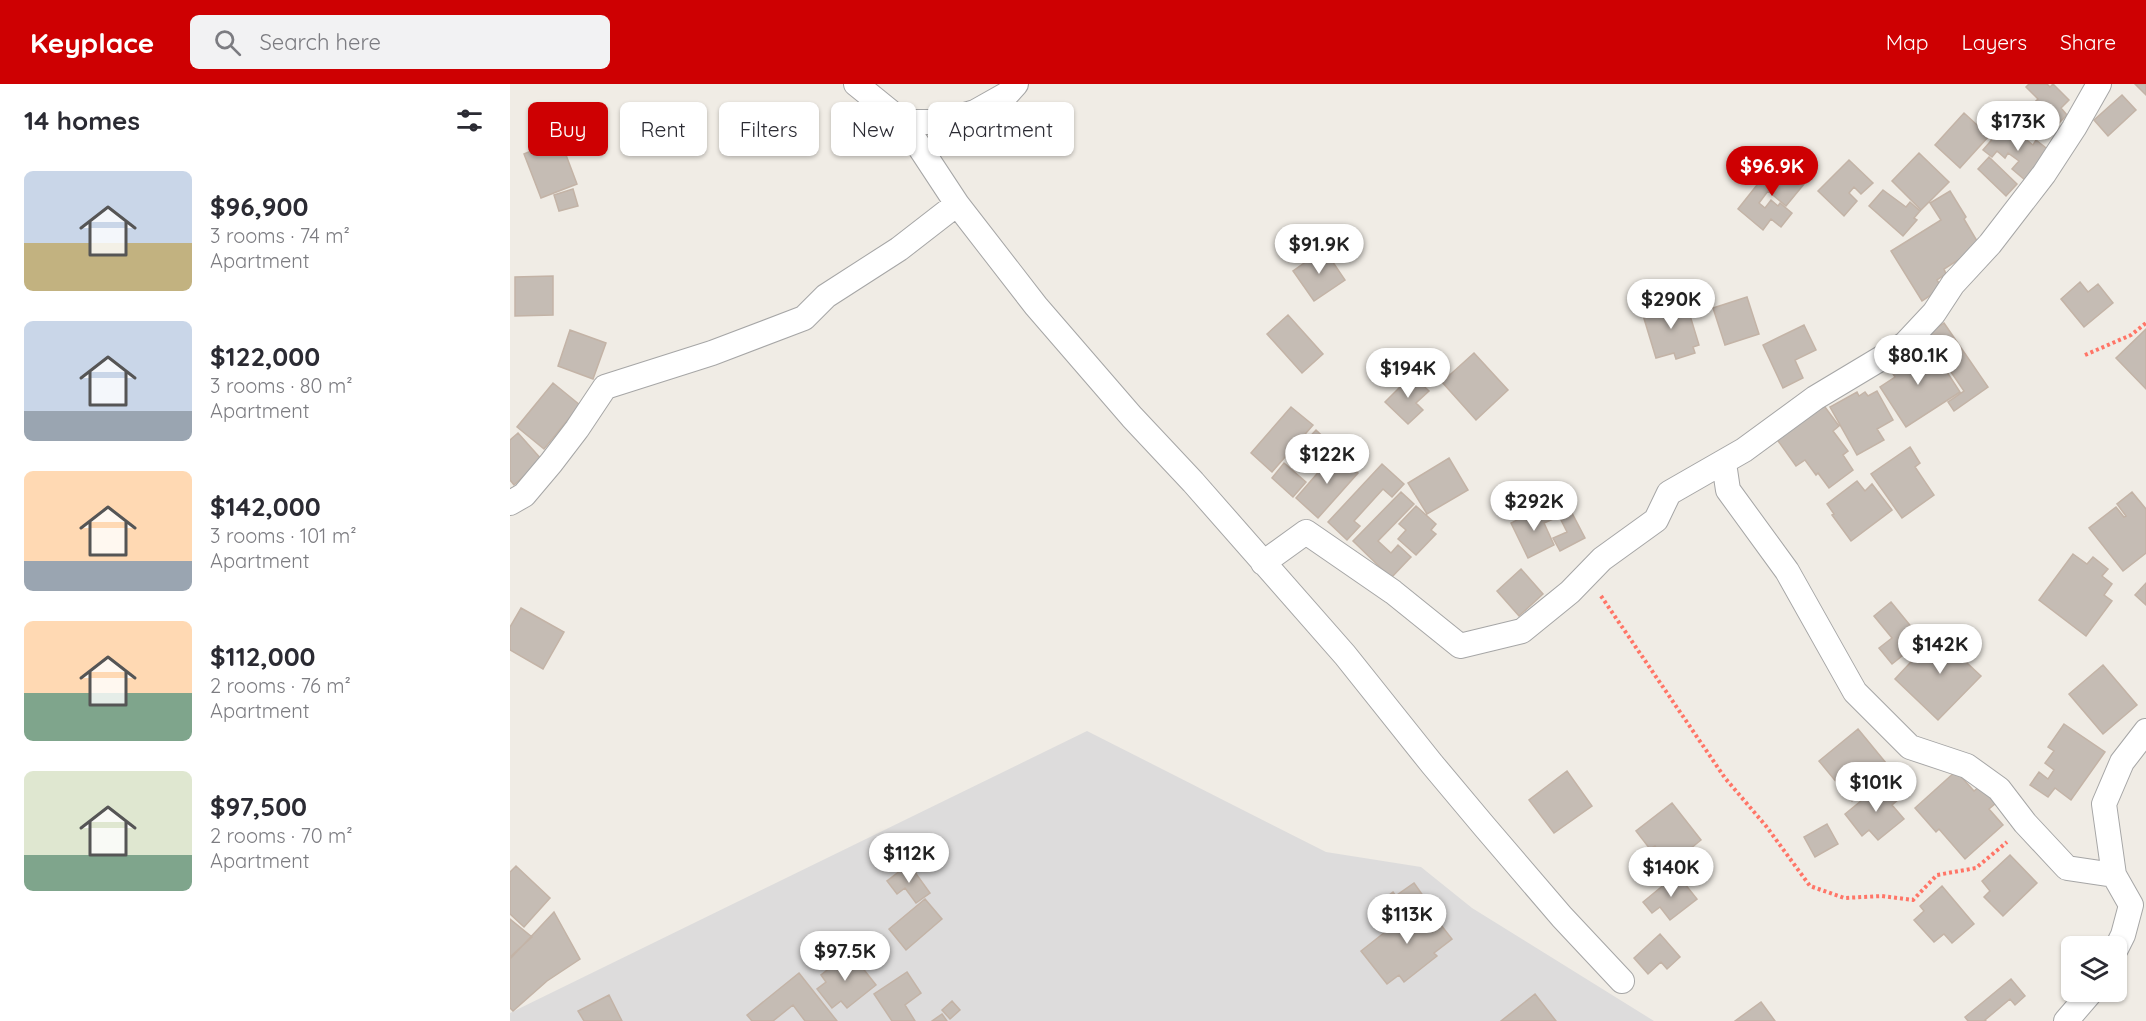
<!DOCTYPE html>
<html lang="en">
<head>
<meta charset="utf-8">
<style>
	:root { --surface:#fff; --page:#f2f2f3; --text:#2b2b33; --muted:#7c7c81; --accent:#ce0002 }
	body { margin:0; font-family:Quicksand,sans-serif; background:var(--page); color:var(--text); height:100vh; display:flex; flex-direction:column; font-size:22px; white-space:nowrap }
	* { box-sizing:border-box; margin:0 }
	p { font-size:20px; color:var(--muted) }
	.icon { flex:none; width:33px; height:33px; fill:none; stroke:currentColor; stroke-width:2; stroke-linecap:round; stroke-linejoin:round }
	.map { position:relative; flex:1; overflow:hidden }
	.panel { display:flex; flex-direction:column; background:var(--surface); width:510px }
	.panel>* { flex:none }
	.hud { position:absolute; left:18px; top:18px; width:570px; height:54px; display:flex; gap:12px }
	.buttons { position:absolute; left:1551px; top:852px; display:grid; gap:12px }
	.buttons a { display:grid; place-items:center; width:66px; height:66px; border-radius:9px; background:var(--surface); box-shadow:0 2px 4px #0004; font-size:30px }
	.price { position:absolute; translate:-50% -51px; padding:0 14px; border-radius:21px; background:#fff; color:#222; font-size:20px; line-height:39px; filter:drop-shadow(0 2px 3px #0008) }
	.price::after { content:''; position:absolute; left:50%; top:36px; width:18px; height:14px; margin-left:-9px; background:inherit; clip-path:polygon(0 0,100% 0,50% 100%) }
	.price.active { background:var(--accent); color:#fff }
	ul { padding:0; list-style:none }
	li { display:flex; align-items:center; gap:18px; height:150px; padding:0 24px }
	li span { display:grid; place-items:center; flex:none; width:168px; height:120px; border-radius:9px; color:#555 }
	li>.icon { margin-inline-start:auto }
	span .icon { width:72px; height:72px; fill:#fffc; stroke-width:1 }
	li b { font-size:26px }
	h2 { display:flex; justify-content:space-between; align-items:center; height:72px; padding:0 24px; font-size:26px }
	.tag { padding:0 21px; border-radius:9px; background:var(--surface); box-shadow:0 2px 4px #0004; font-size:21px; line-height:54px }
	.tag.active { background:var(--accent); color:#fff }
	header { display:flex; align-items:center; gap:36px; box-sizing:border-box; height:84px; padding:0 30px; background:var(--accent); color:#fff }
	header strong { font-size:28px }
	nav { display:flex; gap:33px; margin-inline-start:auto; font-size:21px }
	.search { width:420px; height:54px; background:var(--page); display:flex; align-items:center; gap:15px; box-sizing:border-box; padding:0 21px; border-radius:9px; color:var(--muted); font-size:22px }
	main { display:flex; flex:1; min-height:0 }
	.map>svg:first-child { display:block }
</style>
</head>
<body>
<header>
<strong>Keyplace</strong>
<div class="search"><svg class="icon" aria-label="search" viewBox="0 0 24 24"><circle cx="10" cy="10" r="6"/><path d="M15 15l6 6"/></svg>Search here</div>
<nav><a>Map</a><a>Layers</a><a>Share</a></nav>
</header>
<main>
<section class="panel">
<h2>14 homes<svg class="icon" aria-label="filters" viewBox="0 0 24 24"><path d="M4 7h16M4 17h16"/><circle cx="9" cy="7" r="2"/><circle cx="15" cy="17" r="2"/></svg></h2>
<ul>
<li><span style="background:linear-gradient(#c9d6e8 60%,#c2b280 0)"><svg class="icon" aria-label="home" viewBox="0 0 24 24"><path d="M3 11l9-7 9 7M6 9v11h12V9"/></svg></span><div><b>$96,900</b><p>3 rooms · 74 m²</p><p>Apartment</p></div></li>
<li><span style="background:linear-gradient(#c9d6e8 75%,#9aa5b1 0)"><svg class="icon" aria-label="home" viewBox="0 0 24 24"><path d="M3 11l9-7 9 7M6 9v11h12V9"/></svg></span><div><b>$122,000</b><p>3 rooms · 80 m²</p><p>Apartment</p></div></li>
<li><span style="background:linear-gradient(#ffd9b3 75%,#9aa5b1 0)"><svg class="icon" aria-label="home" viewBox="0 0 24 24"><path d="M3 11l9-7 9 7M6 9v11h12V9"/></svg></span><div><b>$142,000</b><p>3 rooms · 101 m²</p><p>Apartment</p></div></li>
<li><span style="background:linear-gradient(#ffd9b3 60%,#7fa58c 0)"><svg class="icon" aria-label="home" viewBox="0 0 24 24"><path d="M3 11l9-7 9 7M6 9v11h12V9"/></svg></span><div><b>$112,000</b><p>2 rooms · 76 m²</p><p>Apartment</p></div></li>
<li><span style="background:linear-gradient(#dfe7d0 70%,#7fa58c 0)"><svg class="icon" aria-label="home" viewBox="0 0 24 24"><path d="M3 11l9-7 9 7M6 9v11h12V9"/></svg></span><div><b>$97,500</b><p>2 rooms · 70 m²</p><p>Apartment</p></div></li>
</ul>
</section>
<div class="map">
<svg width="1636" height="937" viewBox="0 0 1636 937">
	<rect width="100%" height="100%" fill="#f0ece5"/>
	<path fill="#dddcdc" d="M577 647 816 768 911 783 962 824 1144 937H0V929Z"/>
	<path fill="#c5bcb4" stroke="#c3b3a6" stroke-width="1.5" d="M1519 0H1537L1540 3 1543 0 1559 16 1551 24 1557 31 1533 55 1519 41 1527 33 1518 24 1528 15 1516 3Z
		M1625 0H1636V11Z
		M1612 11 1626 26 1598 52 1584 36Z
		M1454 29 1479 52 1450 84 1425 61Z
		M1492 44 1504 54 1508 49 1523 61 1526 56 1540 67 1515 96 1502 85 1509 77 1498 69 1495 74 1487 67 1482 73 1473 66Z
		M50 55 67 100 31 114 14 70Z
		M1409 69 1439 98 1411 126 1382 97Z
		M1479 73 1507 100 1496 112 1468 85Z
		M1339 76 1363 99 1351 110 1344 103 1339 109 1347 117 1334 132 1308 107Z
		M1266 77 1294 100 1276 122 1258 107 1249 119 1255 124 1261 116 1268 122 1270 119 1282 129 1271 143 1261 135 1253 146 1228 125Z
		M63 105 68 122 49 127 44 111Z
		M1373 106 1396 123 1400 118 1410 127 1404 134 1407 136 1393 152 1359 122Z
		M1440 107 1456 133 1454 135 1470 162 1434 185 1436 190 1427 196 1432 204 1412 217 1381 167 1431 136 1420 119Z
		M814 165 835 196 804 217 783 187Z
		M43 192V231L5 232V193Z
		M1570 198 1578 208 1588 200 1603 219 1574 243 1551 215Z
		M1237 213 1249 250 1215 261 1203 224Z
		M1175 215 1189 261 1183 263 1185 269 1166 275 1164 269 1146 274 1132 228Z
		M778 231 813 270 792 289 757 250Z
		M1434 239 1478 303 1444 327 1438 318 1454 307 1424 263 1409 274 1401 262Z
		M1294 241 1306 266 1285 276 1293 294 1273 304 1253 261Z
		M1636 245V305L1606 274Z
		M60 246 96 259 83 295 48 282Z
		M1399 266 1407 279 1424 268 1450 308 1396 343 1370 303 1385 293 1377 280Z
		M964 269 998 306 966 336 932 298Z
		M902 291 919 307 906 319 913 326 898 340 875 318Z
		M43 299 70 321 34 365 7 343Z
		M1367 307 1383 336 1367 345 1374 356 1347 371 1320 323 1347 308 1349 312 1355 308 1358 312Z
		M1312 319 1329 342 1323 347 1338 367 1333 371 1343 386 1319 404 1308 389 1306 391 1295 376 1286 382 1266 354Z
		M781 323 803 341 762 388 741 369Z
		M806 346 826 365 810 382 790 363Z
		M8 349 32 376 4 401 0 396V356Z
		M1400 363 1410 379 1405 383 1424 411 1392 434 1361 390Z
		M825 369 848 389 808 434 786 414Z
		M939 374 958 406 917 430 898 399Z
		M774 379 796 398 783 413 762 394Z
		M872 380 894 400 882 413 873 405 844 437 850 442 837 456 818 438Z
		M1347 397 1355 407 1362 400 1382 426 1341 457 1322 431 1324 430 1317 420Z
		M1050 406 1075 454 1050 467 1043 454 1057 448 1039 412Z
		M891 408 904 420 868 457 881 469 888 461 901 473 881 494 843 457Z
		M1622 408 1636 425V469L1613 487 1579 444 1606 423 1614 433 1616 432 1607 420Z
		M1037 421 1043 435 1034 439 1044 461 1018 474 1001 439Z
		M906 422 926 440 921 446 926 450 906 471 888 455 896 446 889 440Z
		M1563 470 1577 480 1583 473 1598 485 1592 492 1602 500 1594 511 1602 517 1576 552 1529 516Z
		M1011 485 1033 510 1009 532 987 507Z
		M1636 499V521L1625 511Z
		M1381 518 1412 556 1382 580 1369 564 1382 554 1364 532Z
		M11 524 54 548 33 585 0 566V543Z
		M1427 550 1437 560 1445 551 1464 570 1456 578 1471 592 1428 636 1385 595Z
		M1593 581 1627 621 1593 650 1559 610Z
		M1554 640 1595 668 1561 716 1545 704 1538 713 1520 701 1529 688 1538 695 1544 686 1535 679 1544 667 1538 663Z
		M1348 645 1381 685 1342 717 1309 677Z
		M1057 687 1082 722 1044 749 1019 716Z
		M1446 687 1464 707 1470 702 1486 719 1479 725 1493 741 1455 775 1429 745 1426 748 1405 724Z
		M1374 698 1388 716 1382 721 1394 735 1368 756 1359 746 1352 752 1335 730Z
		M1162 719 1191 756 1163 779 1155 770 1152 772 1145 762 1140 765 1126 747Z
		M1317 740 1328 760 1305 773 1294 753Z
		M1500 771 1527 799 1493 832 1474 813 1480 807 1472 797Z
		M399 780 420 809 406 819 395 804 387 810 377 797Z
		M6 782 40 814 14 843 0 830V788Z
		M1167 790 1187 815 1160 836 1150 823 1142 829 1133 818Z
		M904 799 914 813 897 826 887 811Z
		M1432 802 1464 840 1442 859 1434 850 1424 858 1404 836 1414 827 1410 822Z
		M883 808 896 826 879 839 866 821Z
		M415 815 432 835 396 866 379 845Z
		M913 818 942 855 924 869 927 872 894 898 889 891 877 900 851 867Z
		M44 828 70 875 37 897 3 927 0 924V875Z
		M0 835 22 853 0 873Z
		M1150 850 1170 873 1157 885 1151 878 1138 890 1124 874Z
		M340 868 366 901 337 924 331 917 322 924 307 905 316 898 311 891Z
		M397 888 411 909 395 921 405 937H382L364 910Z
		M289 889 327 937H295L283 921 263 937H242L237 931Z
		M1501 895 1515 912 1505 921 1500 915 1475 936 1476 937H1458L1455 933Z
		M1025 910 1046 937H991Z
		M99 911 112 937H74L68 927Z
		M442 917 450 926 440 935 432 926Z
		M1251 918 1265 937H1225Z
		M432 930 437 937H422Z"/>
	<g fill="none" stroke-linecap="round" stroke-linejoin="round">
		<g stroke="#a6a6a6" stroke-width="26">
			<path id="minor" d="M346 0 393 38H431L465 28 497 10 506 0
				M393 38 447 120 526 222 622 333 683 398 835 571 922 680 974 742 1052 833 1112 897
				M1214 379 1218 406 1277 487 1345 608 1400 663 1457 682 1489 705 1515 739 1557 784 1604 791
				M0 419 14 411 41 379 67 345 95 303 202 269 294 234 316 212 389 165 447 120
				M753 479 796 448 883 508 950 562 1012 547 1060 508 1092 475 1146 436 1159 409 1234 366 1305 314 1395 260 1424 229 1443 200 1480 160 1534 90 1564 44 1589 0
				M1606 865 1613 851 1621 821 1604 791 1594 720 1612 678 1636 647
				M1556 937 1581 908"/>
		</g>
		<path stroke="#ff7567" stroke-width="4" stroke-dasharray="3 3" stroke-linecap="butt" d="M1575 271 1621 251 1636 239
			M1091 512 1215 694 1256 742 1300 802 1334 814 1372 812 1403 816 1427 791 1466 784 1497 758"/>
		<use href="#minor" stroke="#fff" stroke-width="24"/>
	</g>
</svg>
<div class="buttons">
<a><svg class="icon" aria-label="layers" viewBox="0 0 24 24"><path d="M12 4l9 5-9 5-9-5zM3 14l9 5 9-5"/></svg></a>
</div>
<b class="price" style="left:1508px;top:68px">$173K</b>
<b class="price active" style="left:1262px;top:113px">$96.9K</b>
<b class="price" style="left:809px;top:191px">$91.9K</b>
<b class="price" style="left:1161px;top:246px">$290K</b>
<b class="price" style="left:1408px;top:302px">$80.1K</b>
<b class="price" style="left:898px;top:315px">$194K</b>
<b class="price" style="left:817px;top:401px">$122K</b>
<b class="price" style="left:1024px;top:448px">$292K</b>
<b class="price" style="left:1430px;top:591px">$142K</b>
<b class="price" style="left:1366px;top:729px">$101K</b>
<b class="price" style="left:399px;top:800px">$112K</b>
<b class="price" style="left:1161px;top:814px">$140K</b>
<b class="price" style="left:897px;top:861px">$113K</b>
<b class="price" style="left:335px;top:898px">$97.5K</b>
<div class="hud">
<a class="tag active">Buy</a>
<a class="tag">Rent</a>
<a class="tag">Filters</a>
<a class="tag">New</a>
<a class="tag">Apartment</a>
</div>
</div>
</main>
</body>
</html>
